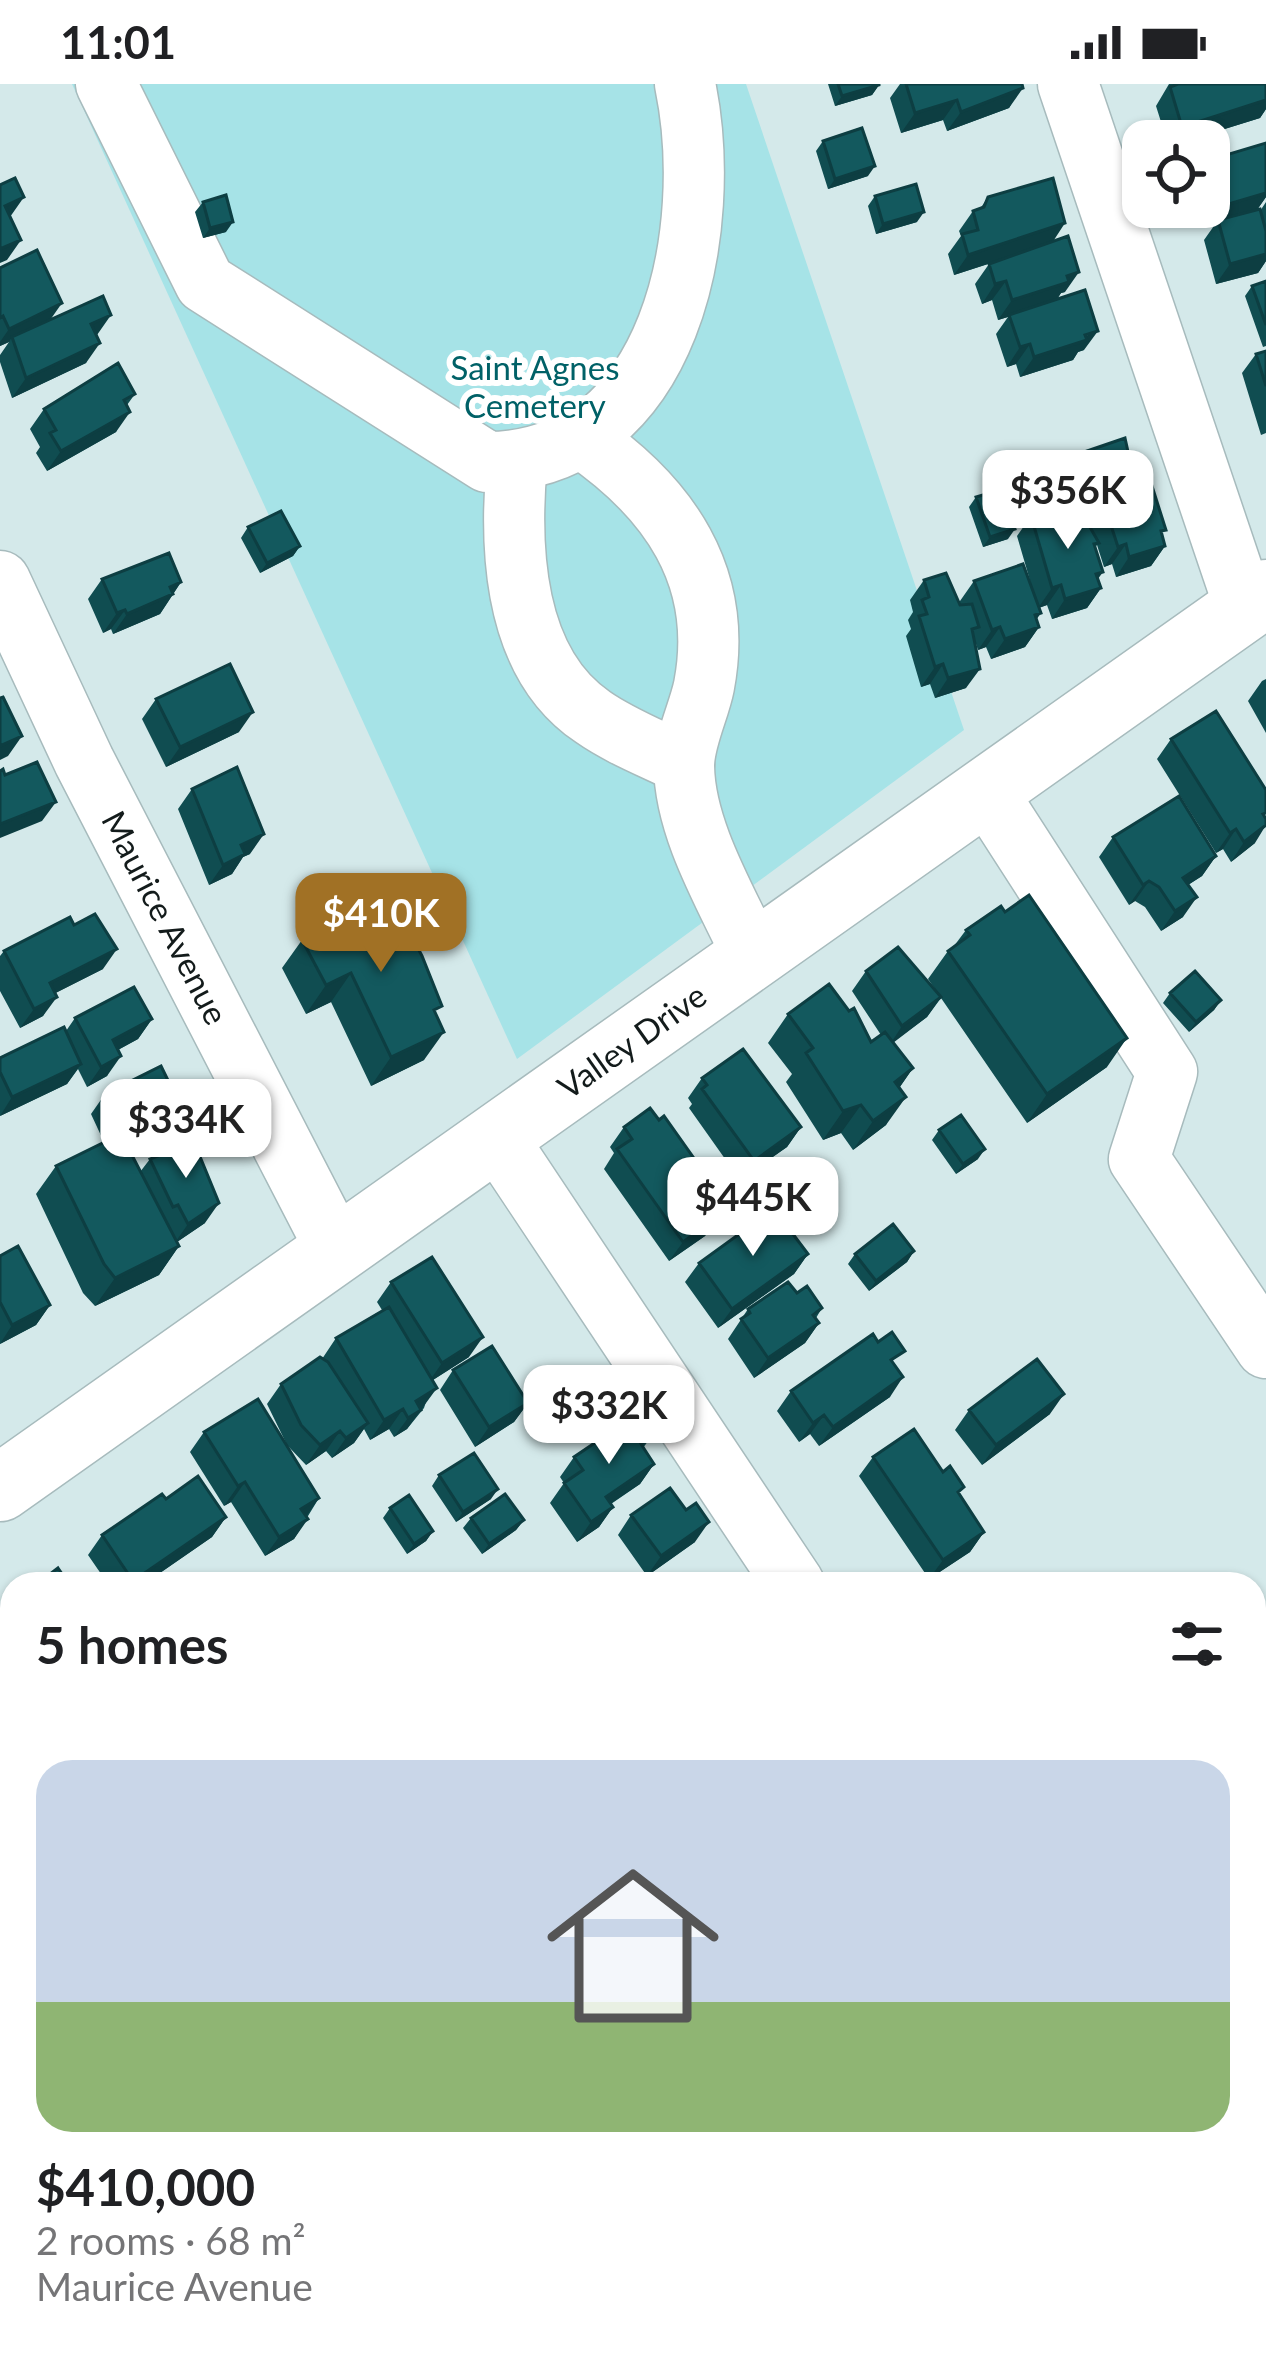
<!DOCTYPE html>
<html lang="en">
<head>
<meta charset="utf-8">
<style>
	:root { --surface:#fff; --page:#f6f6f6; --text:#202124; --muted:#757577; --line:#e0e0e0; --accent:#a17125 }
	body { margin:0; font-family:Lato,sans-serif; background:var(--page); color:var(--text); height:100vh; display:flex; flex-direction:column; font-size:45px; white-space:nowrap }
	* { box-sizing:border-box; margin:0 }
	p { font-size:39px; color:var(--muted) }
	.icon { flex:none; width:66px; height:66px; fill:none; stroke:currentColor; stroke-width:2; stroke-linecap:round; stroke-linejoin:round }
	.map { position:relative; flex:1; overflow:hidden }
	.details { position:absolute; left:0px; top:1488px; width:1266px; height:807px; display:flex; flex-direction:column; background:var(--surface); border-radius:36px 36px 0 0; box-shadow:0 3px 9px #0004 }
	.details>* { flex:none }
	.buttons { position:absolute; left:1122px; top:36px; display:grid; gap:24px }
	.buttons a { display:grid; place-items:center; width:108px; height:108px; border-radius:24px; background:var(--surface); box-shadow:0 3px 9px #0004; font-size:60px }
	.price { position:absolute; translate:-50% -102px; padding:0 27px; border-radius:24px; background:#fff; color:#222; font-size:39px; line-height:78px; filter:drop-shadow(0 3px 6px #0008) }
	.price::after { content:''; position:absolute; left:50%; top:72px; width:36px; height:27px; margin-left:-18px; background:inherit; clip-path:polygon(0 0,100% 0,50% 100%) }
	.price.current { background:var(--accent); color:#fff }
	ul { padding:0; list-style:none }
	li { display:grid; align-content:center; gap:24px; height:636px; padding:0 36px }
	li+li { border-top:3px solid var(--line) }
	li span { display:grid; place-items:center; height:372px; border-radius:36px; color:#555 }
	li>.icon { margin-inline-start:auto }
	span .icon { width:216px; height:216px; fill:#fffc; stroke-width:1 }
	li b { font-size:51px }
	h2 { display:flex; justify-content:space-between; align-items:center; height:144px; padding:0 36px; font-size:51px }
	.status { display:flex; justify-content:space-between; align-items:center; height:84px; padding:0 60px; background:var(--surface); direction:ltr }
	.status svg { height:33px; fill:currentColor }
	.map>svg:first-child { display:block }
</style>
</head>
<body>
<div class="status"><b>11:01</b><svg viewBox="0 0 49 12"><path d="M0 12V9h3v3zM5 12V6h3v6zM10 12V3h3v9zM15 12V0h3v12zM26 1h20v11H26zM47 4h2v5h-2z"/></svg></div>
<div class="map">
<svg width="1266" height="2293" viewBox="0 0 1266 2293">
	<rect width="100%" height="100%" fill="#d4e9ea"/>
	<path fill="#a6e3e7" d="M72 0H746L964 646 517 975Z"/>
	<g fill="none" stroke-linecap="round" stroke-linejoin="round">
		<g stroke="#a7bbbd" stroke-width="63">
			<g id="minor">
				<path d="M106 0 205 199 487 378C673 377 715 144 685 0"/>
				<path d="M1068 0 1245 524"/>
				<path d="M582 354C668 413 725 492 704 602 699 627 684 656 684 682 685 747 727 815 753 872"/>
				<path d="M517 378C509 463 513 579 593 633 620 652 654 665 684 680"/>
				<path id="s1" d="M0 497 84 677 337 1167"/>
				<path d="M986 707 1167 988 1139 1075 1266 1264"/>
				<path d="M497 1054 794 1500"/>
				<path d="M755 2293 760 2283"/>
			</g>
		</g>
		<g stroke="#a7bbbd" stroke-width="69">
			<g id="major">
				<path id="s2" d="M0 1404 1266 509"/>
			</g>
		</g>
		<use href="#minor" stroke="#fff" stroke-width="60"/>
		<use href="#major" stroke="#fff" stroke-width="66"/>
	</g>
	<path fill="#104d51" d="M828 0H879V1L872 11 835 22Z
		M900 0H1022L1009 24 947 47 943 36 901 49 890 14Z
		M1169 0H1266V25L1260 34 1186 57H1167L1156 22Z
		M823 57 868 92 828 105 816 67Z
		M1266 59V113L1257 126 1260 127 1266 118V177L1258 189 1216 200 1204 156 1216 139 1208 142 1207 136 1194 140 1188 123H1209Z
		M875 112 917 138 876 150 868 122Z
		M988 113 1053 157 1065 208 1061 209 1057 215 1084 266 1078 268 1073 276 1020 293 1016 280 1007 283 996 250 1008 233 998 236 992 216 982 220 975 200 989 180 1010 173 954 191 948 170 961 152 959 147 973 127 980 125Z
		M203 118 226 148 203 154 195 128Z
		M0 184 50 236 96 251 86 279 12 314 0 278V271L9 258 0 262Z
		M1266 197V262L1263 263 1245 212 1252 202Z
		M1266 267V349L1261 351 1242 289 1256 270Z
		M135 310 127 321 116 348 47 387 36 369 40 363 30 345 44 325Z
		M1087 367 1136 404 1162 451 1165 462 1151 482 1116 493 1112 480 1104 483 1097 461 1095 464 1098 495 1101 504 1087 524 1052 535 1047 521 1039 524 1041 529 1036 535 1039 543 1025 563 991 575 986 563 978 566 975 557 966 604 935 614 930 600 921 603 906 552 911 545 908 536 913 528 910 516 924 496 960 521V517L974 497 1036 517 1017 452 1031 432 1048 426 1044 414 1051 404 1076 396 1073 387Z
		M976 413 1008 455 983 463 969 423Z
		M248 443 300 462 293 472 260 489 241 454Z
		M102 495 181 498 160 530 113 550 111 545 103 549 88 515Z
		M1266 595V649L1248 617 1262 597Z
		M156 615 239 648 166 683 142 635Z
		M1171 655 1255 759 1231 778 1223 765 1216 769 1157 675Z
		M192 705 250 770 243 773 232 790 209 801 178 725Z
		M1113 753 1216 772 1202 792 1188 801 1183 833 1161 847 1145 823 1135 817 1129 821 1099 773Z
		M966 846 1107 983 1027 1039 941 914 927 933 893 958 913 984 899 1004 886 1041 853 1066 841 1049 823 1056 786 998 792 990 768 959 788 930 871 958 881 951 852 907 866 887 935 905 928 895 948 867 954 862Z
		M302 856 436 931 424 976 371 1002 331 918 306 930 282 884Z
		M4 867 103 885 55 909 43 932 20 944 0 907V872Z
		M1170 909 1221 916 1214 926 1189 948 1163 919Z
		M75 934 152 935 138 955 118 966 107 992 87 1003 78 985 67 1000 0 1032V974L66 947Z
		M702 994 801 1043 787 1063 740 1096 689 1024 692 1020 688 1014Z
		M105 1010 166 1041 126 1060 140 1088 150 1075 205 1139 177 1158 179 1162 159 1191 95 1222 83 1209 36 1110 56 1082 104 1058 91 1030Z
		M659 1036 719 1132 705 1152 669 1177 604 1085 614 1069 610 1063 624 1043Z
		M939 1046 978 1075 956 1090 932 1056Z
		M914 1167 907 1178 869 1207 848 1180 855 1170Z
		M808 1170 794 1190 718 1244 685 1198 699 1179Z
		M0 1172 50 1221 36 1241 0 1260Z
		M391 1198 469 1273 433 1296 424 1324 407 1345 394 1353 389 1345 370 1356 364 1345 354 1359 332 1374 326 1367 306 1381 287 1361 267 1320 281 1300 322 1275 336 1254 382 1226 377 1218Z
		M797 1209 822 1224 816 1234 819 1239 805 1259 754 1294 728 1255 748 1225Z
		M895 1281 890 1313 819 1362 810 1350 799 1358 777 1327 791 1307Z
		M453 1286 528 1319 514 1338 475 1363 440 1306Z
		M969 1326 1050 1330 982 1381 955 1346Z
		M204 1348 319 1414 294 1455 265 1472 231 1418 224 1422 190 1368Z
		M651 1353 643 1364 654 1380 640 1400 611 1420 613 1423 599 1443 577 1458 550 1419 564 1399 560 1393 574 1373Z
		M873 1373 959 1411 984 1448 970 1468 929 1495 859 1392Z
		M439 1391 491 1415 456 1438 432 1402Z
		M166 1415 226 1433 212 1453 144 1500H108L88 1471 102 1451Z
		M390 1424 433 1447 426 1457 407 1470 383 1434Z
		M631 1431 695 1458 647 1492 618 1451Z
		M471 1434 524 1436 516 1446 482 1470 463 1444Z
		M12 1518V1584L0 1566V1528Z"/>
	<path fill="#0d3e42" d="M879 1 872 11 835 22 842 12Z
		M1023 4 1009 24 947 47 961 28Z
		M957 16 943 36 901 49 915 29Z
		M1266 16V25L1260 34 1186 57H1172L1182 43Z
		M875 82 868 92 828 105 835 95Z
		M1266 109V113L1256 127 1218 136 1216 139 1208 142 1222 122Z
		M24 113 10 133 5 122Z
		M1221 116 1207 136 1194 140 1206 123H1209V120Z
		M924 128 917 138 876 150 883 140Z
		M233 138 226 148 203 154 210 144Z
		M1065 139 1052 159 954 191 968 171Z
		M21 156 7 176 0 179V165Z
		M1266 170V177L1258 189 1216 200 1230 180Z
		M1079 188 1065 208 1061 209 1055 218 998 236 1012 216Z
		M1006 197 992 216 982 220 995 200Z
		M62 219 48 239 12 253 9 258 0 262V258L9 245Z
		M111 231 97 251 91 240Z
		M1098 247 1084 266 1078 268 1073 276 1020 293 1034 273Z
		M100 259 86 279 12 314 26 294Z
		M1030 260 1016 280 1007 283 1020 263Z
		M130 328 116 348 47 387 61 367Z
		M1015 445 1008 455 983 463 990 453Z
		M1126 460 1112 480 1104 483 1118 463Z
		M300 462 293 472 260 489 267 479Z
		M1165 462 1151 482 1116 493 1129 473Z
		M1103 488 1089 507 1101 504 1087 524 1052 535 1065 515 1096 490Z
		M181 498 160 530 113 550 127 530Z
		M1061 501 1047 521 1038 524 1052 504Z
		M125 526 111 545 103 549 117 529Z
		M1041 529 1028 547 1039 543 1025 563 991 575 1005 555 1035 531Z
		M1000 543 986 563 978 566 992 546Z
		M943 580 930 600 921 603 935 583Z
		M980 585 966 604 935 614 948 594Z
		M253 628 239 648 166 683 180 663Z
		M22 652 8 672 0 676V662Z
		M56 718 42 737 0 754V740Z
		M1266 741 1255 759 1231 778 1244 758Z
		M1236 745 1223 765 1216 769 1230 749Z
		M264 750 250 770 243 773 232 790 209 801 223 781 241 761Z
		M1216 772 1202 792 1169 813 1183 794Z
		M1149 797 1135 817 1129 821 1143 801Z
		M1197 813 1183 833 1161 847 1175 827Z
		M117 865 103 885 36 919 50 899Z
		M351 889 331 918 306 930 326 901Z
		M57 913 43 932 20 944 34 925Z
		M941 913 927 933 889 962 902 942Z
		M1221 916 1214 926 1189 948 1196 938Z
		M152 935 138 955 99 976 113 956Z
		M444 948 424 976 371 1002 391 973Z
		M1127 954 1107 983 1027 1039 1047 1010Z
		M121 972 107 992 87 1003 101 983Z
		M81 980 67 1000 0 1032 12 1013Z
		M913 984 893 1013 895 998Z
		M906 1013 886 1041 853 1066 873 1037Z
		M180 1021 166 1041 109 1068 123 1048Z
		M861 1021 841 1049 823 1056 843 1027Z
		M801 1043 787 1063 740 1096 754 1077Z
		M985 1065 978 1075 956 1090 963 1080Z
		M219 1119 205 1139 174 1160 188 1140Z
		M719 1132 705 1152 669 1177 683 1158Z
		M179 1162 159 1191 95 1222 115 1194Z
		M914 1167 907 1178 869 1207 876 1197Z
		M808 1170 794 1190 718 1244 732 1225Z
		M50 1221 36 1241 0 1260 12 1241Z
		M819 1239 805 1259 754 1294 768 1274Z
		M483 1253 469 1273 428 1299 442 1279Z
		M903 1293 890 1313 819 1362 833 1343Z
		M437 1304 407 1345 394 1353 408 1334 416 1317Z
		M1064 1310 1050 1330 982 1381 996 1361Z
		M528 1319 514 1338 475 1363 489 1343Z
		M403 1325 389 1345 370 1356 384 1336Z
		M824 1331 810 1350 799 1358 813 1339Z
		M368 1339 354 1359 332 1374 346 1354Z
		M340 1347 326 1367 306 1381 320 1361Z
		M654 1380 640 1400 592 1432 606 1413Z
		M245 1398 231 1418 224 1422 238 1402Z
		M498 1405 491 1415 456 1438 463 1428Z
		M319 1414 305 1434 301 1425Z
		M613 1423 599 1443 577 1458 591 1438Z
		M226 1433 212 1453 144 1500H131Z
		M308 1435 294 1455 265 1472 279 1453Z
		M524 1436 516 1446 482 1470 489 1460Z
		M709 1438 695 1458 647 1492 661 1472Z
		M433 1447 426 1457 407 1470 414 1460Z
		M984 1448 970 1468 929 1495 943 1476Z"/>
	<path fill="#13595e" stroke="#0d3e42" stroke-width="3" d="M838 0H879V1L842 12Z
		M906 0H1022L1023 4 961 28 957 16 915 29Z
		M1178 0H1266V16L1182 43 1170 3Z
		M862 44 875 82 835 95 823 57Z
		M1266 59V109L1222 122 1221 116 1209 120V76Z
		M15 94 24 113 5 122 21 156 0 165V101Z
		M1053 94 1065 139 968 171 962 150 978 146 973 127 984 123 988 113Z
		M916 100 924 128 883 140 875 112Z
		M226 111 233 138 210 144 203 118Z
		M1260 125 1266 147V170L1230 180 1218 136Z
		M1068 152 1079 188 1067 192 1069 198 1012 216 1006 197 995 200 989 180Z
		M37 166 62 219 9 245 3 232 0 234V184Z
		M1266 197V241L1252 202Z
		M1085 206 1098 247 1085 251 1087 256 1034 273 1030 260 1020 263 1009 231Z
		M103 212 111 231 91 240 100 259 26 294 12 253Z
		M1266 267V302L1256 270Z
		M118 279 135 310 124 316 130 328 61 367 50 349 56 346 44 325Z
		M1125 354 1136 404 1151 399 1166 446 1161 447 1165 462 1129 473 1126 460 1118 463 1087 367Z
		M1078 395 1091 434 1070 441 1064 421 1058 423 1051 404Z
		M1003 405 1015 445 990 453 976 413Z
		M1064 421 1071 443 1087 438 1099 459 1094 460 1103 488 1096 490 1101 504 1065 515 1061 501 1052 504 1031 432Z
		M281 427 300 462 267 479 248 443Z
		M169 469 181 498 170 503 173 510 127 530 125 526 117 529 102 495Z
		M1023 480 1041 529 1035 531 1039 543 1005 555 1000 543 992 546 974 497Z
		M946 489 960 521 972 520 979 543 972 545 980 585 948 594 943 580 935 583 919 532 927 530 922 516 929 513 924 496Z
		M230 580 253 628 180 663 156 615Z
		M3 613 22 652 0 662V614Z
		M1216 627 1266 706V729L1263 730 1266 735V741L1244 758 1236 745 1230 749 1171 655Z
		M37 678 56 718 0 740V687L3 685 5 691Z
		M237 683 264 750 241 761 245 770 223 781 192 705Z
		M1179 712 1216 772 1183 794 1197 813 1175 827 1159 803 1149 797 1143 801 1113 753Z
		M1029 811 1127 954 1047 1010 948 867 970 851 966 846 1001 822 1005 828Z
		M384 816 402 855 411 851 422 872 442 922 434 926 444 948 391 973 351 889 326 901 302 856Z
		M95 830 117 865 50 899 57 913 34 925 4 867 70 833 74 841Z
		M898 863 941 913 902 942 866 887Z
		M1195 887 1221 916 1196 938 1170 909Z
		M829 900 849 927 854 924 871 958 885 948 913 984 895 998 906 1013 873 1037 861 1021 843 1027 806 969 813 964 788 930Z
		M134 903 152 935 113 956 121 972 101 983 75 934Z
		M64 943 81 980 12 1013 0 988V974Z
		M743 965 801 1043 754 1077 702 1005 707 1001 702 994Z
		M161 982 180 1021 123 1048 105 1010Z
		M650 1024 659 1036 664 1032 717 1107 707 1114 719 1132 683 1158 617 1065 632 1055 624 1043Z
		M961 1031 985 1065 963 1080 939 1046Z
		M121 1050 179 1162 115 1194 104 1180 56 1082Z
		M194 1058 219 1119 188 1140 178 1121 173 1123 150 1075Z
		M774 1125 808 1170 732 1225 699 1179Z
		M893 1140 914 1167 876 1197 855 1170Z
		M18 1162 50 1221 12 1241 0 1218V1172Z
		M432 1173 483 1253 442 1279 391 1198Z
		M788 1198 797 1209 807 1202 822 1224 813 1231 819 1239 768 1274 741 1235 750 1229 748 1225Z
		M389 1223 437 1304 416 1317 421 1326 408 1334 403 1325 384 1336 336 1254Z
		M892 1248 905 1267 891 1276 903 1293 833 1343 824 1331 813 1339 791 1307 873 1250 878 1258Z
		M492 1262 528 1319 489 1343 453 1286Z
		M320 1273 328 1278 368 1339 346 1354 340 1347 320 1361 301 1341 281 1300Z
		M1037 1275 1064 1310 996 1361 969 1326Z
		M258 1315 319 1414 301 1425 308 1435 279 1453 245 1398 238 1402 204 1348Z
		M636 1331 651 1353 641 1360 654 1380 606 1413 613 1423 591 1438 564 1399 583 1386 574 1373Z
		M914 1345 943 1388 950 1382 964 1403 958 1408 984 1448 943 1476 873 1373Z
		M474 1369 498 1405 463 1428 439 1391Z
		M198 1392 226 1433 133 1497 102 1451 162 1410 166 1415Z
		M670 1404 686 1426 696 1419 709 1438 661 1472 631 1431Z
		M505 1410 524 1436 489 1460 471 1434Z
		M409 1411 433 1447 414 1460 390 1424Z
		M58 1484 69 1500H37Z
		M12 1518V1543L1 1526Z
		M0 1624 9 1644 0 1650Z"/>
	<g text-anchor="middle" stroke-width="12" stroke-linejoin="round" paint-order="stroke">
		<g font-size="33" fill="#006167" stroke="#fff">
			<text x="535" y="296">Saint Agnes<tspan x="535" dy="38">Cemetery</tspan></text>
		</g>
		<g font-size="33" fill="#131b1b" stroke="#fff">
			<text dy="12" stroke="none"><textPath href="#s1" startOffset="375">Maurice Avenue</textPath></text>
			<text dy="12" stroke="none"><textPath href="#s2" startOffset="774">Valley Drive</textPath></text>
		</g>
	</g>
</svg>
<div class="buttons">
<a><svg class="icon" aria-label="locate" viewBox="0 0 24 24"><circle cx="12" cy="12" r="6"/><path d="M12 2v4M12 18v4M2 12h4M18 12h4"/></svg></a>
</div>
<b class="price" style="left:1068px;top:468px">$356K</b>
<b class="price current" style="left:381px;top:891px">$410K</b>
<b class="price" style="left:186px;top:1097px">$334K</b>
<b class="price" style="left:753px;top:1175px">$445K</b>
<b class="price" style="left:609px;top:1383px">$332K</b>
<section class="details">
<h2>5 homes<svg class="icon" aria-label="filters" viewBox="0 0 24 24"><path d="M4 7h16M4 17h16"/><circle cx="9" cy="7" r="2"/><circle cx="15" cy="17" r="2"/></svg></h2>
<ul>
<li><span style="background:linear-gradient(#c9d6e8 65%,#8fb573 0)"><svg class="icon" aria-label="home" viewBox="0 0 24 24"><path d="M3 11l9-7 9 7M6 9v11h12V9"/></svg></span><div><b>$410,000</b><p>2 rooms · 68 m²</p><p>Maurice Avenue</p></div></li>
</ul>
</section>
</div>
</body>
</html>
